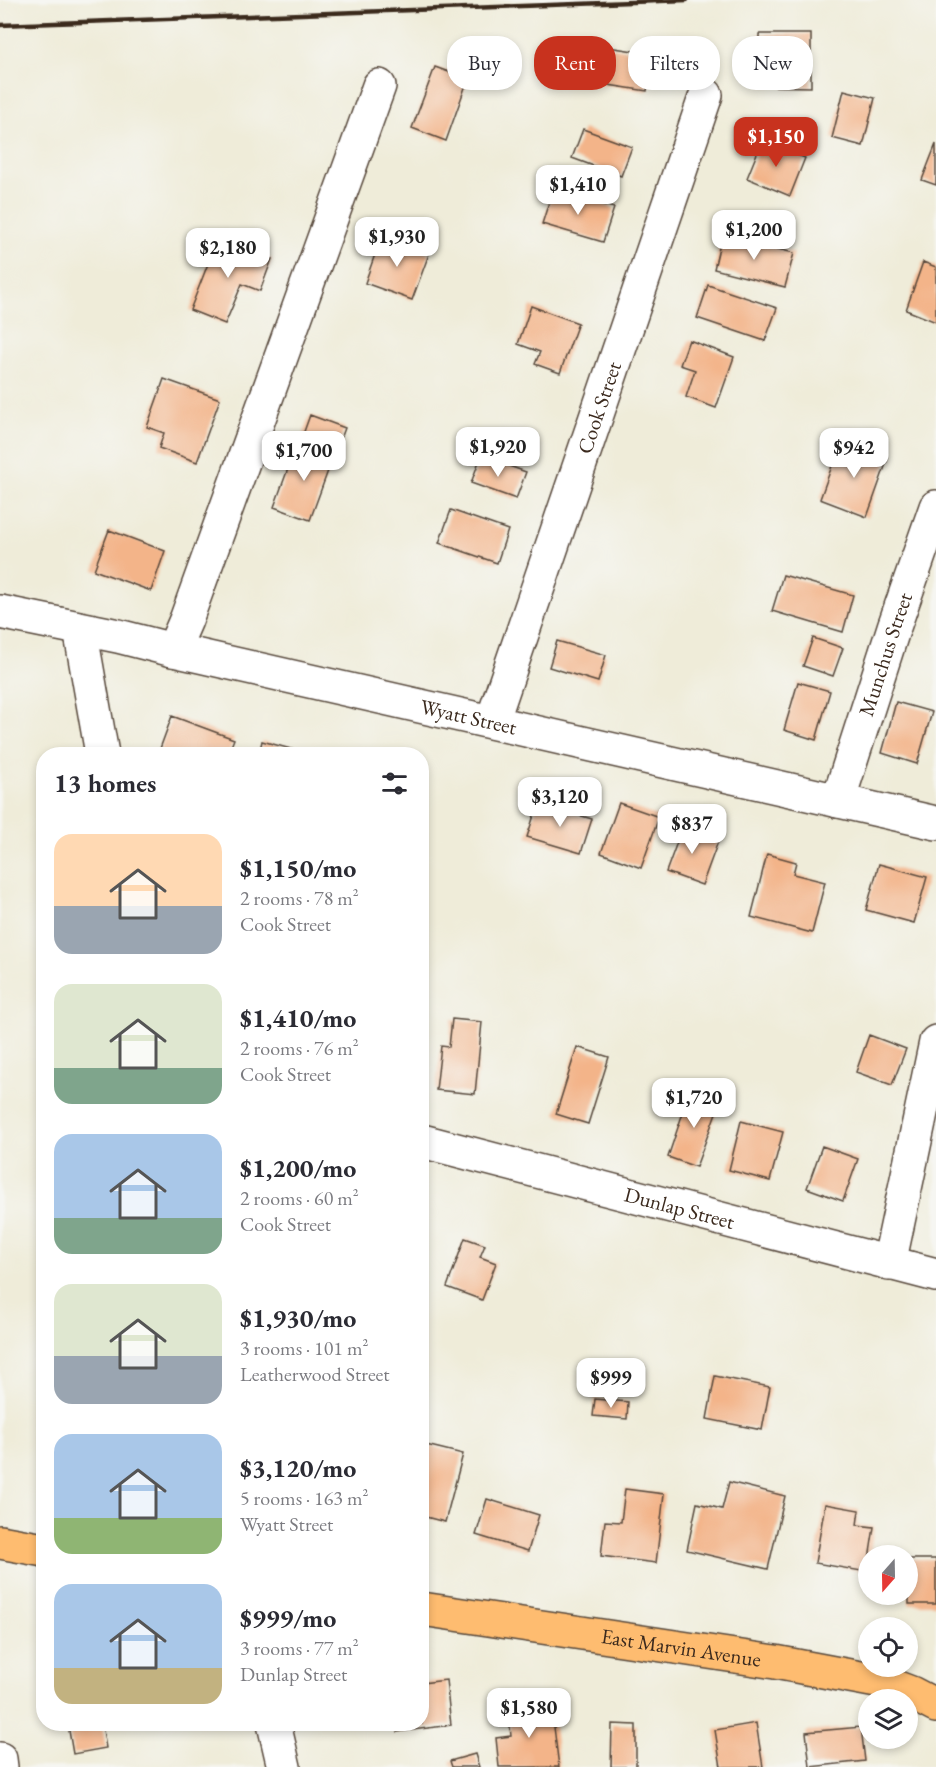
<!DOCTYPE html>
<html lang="en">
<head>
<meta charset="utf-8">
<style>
	:root { --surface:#fff; --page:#f7f7f7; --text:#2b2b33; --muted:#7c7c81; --accent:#c8321e }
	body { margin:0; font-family:"EB Garamond",serif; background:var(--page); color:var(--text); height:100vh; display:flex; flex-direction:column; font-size:22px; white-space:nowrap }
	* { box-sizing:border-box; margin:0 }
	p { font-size:20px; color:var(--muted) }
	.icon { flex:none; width:33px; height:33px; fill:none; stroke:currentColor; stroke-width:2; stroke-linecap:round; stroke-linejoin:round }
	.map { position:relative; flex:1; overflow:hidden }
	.details { position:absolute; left:36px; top:747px; width:393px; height:984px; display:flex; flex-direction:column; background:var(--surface); border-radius:24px; box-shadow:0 3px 9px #0003 }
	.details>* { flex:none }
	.hud { position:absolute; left:447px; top:36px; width:399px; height:54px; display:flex; gap:12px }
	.needle { width:39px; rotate:200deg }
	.tools { position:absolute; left:858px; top:1545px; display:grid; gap:12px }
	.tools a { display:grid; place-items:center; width:60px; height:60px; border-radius:50%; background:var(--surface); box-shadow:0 3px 9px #0003; font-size:30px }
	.price { position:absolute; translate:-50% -51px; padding:0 14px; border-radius:12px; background:#fff; color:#222; font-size:20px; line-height:39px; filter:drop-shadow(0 2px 3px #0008) }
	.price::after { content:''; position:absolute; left:50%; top:36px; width:18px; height:14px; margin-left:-9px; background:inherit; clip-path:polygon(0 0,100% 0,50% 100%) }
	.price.selected { background:var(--accent); color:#fff }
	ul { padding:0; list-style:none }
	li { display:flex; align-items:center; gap:18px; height:150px; padding:0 18px }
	li span { display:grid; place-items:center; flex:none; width:168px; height:120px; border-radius:18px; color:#555 }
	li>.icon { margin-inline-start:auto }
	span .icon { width:72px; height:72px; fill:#fffc; stroke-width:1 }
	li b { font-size:26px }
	h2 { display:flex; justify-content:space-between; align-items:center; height:72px; padding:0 18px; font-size:26px }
	.pill { padding:0 21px; border-radius:24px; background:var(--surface); box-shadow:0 3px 9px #0003; font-size:21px; line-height:54px }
	.pill.selected { background:var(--accent); color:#fff }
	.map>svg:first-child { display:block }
</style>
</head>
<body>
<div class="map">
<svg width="936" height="1767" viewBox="0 0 936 1767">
	<rect width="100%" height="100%" fill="#f6f6f2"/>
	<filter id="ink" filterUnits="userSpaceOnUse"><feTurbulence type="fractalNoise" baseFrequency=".0167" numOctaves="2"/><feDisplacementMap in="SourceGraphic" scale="12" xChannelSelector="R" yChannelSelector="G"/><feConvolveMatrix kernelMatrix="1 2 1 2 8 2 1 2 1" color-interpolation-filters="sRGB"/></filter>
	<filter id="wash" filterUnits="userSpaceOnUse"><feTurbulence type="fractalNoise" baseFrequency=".008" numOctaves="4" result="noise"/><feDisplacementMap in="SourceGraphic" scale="24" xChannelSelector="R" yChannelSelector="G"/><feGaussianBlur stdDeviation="1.35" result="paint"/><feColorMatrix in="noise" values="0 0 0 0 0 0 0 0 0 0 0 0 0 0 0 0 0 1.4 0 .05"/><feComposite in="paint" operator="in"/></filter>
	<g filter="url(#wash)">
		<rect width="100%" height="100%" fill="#efecd9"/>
		<g id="blocks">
			<path fill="#f3b489" d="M759 34H811V87L759 86Z
				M608 47 653 54 647 91 602 84Z
				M435 67 468 79 446 141 412 128Z
				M844 90 875 98 863 146 832 138Z
				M583 129 632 147 621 176 572 158Z
				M762 141 805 158 790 196 747 178Z
				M936 144V185L922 180Z
				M553 189 614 208 603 242 542 224Z
				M722 235 794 253 785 287 714 269Z
				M381 237 429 254 412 300 365 283Z
				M218 238 272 259 260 291 242 284 225 324 190 310Z
				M923 262 936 267V322L906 310Z
				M708 285 777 308 765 341 697 318Z
				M531 306 578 323 560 373 535 364 540 352 518 344Z
				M689 340 734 357 716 408 686 397 695 370 680 365Z
				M164 379 220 399 197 462 159 448 164 433 147 427Z
				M310 415 345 428 336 452 301 440Z
				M841 441 888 458 867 517 820 499Z
				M297 444 333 457 310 520 274 507Z
				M481 456 526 472 516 499 471 483Z
				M451 510 508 530 497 563 439 543Z
				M109 530 165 551 151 591 94 570Z
				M783 575 853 595 843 632 772 611Z
				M813 638 843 648 833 676 803 666Z
				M557 641 606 655 598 682 549 667Z
				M798 682 830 691 816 740 784 730Z
				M896 702 932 712 917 764 882 753Z
				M172 716 234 739 228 754H158Z
				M262 741 302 752V754H259Z
				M538 803 592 819 581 853 527 837Z
				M619 803 659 817 641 868 601 853Z
				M683 826 719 839 702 885 666 872Z
				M767 854 796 862 793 874 825 882 812 933 751 917Z
				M879 864 927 877 914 923 866 910Z
				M452 1019 482 1022 475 1094 436 1090 441 1046 449 1047Z
				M869 1035 906 1049 892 1085 856 1072Z
				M577 1047 609 1057 588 1124 556 1114Z
				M690 1092 720 1102 696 1167 668 1157Z
				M741 1121 783 1132 770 1181 729 1170Z
				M822 1146 858 1159 843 1201 807 1188Z
				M465 1238 485 1245 480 1257 496 1263 482 1300 447 1287Z
				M715 1376 770 1387 762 1430 707 1419Z
				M595 1399 628 1402 627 1419 593 1416Z
				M426 1445 463 1454 445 1522 422 1516V1463Z
				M729 1482 785 1496 768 1569 687 1550 697 1503 722 1509Z
				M625 1489 664 1494 656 1563 601 1556 605 1521 621 1522Z
				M487 1499 539 1515 528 1551 476 1535Z
				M825 1504 859 1510 857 1525 874 1527 867 1572 815 1563Z
				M909 1559H936V1604H909Z
				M446 1680 451 1725 397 1732 396 1724H422V1683Z
				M551 1703 559 1767H499L496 1738 511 1736 508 1708Z
				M756 1723 763 1767H721L715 1730Z
				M75 1724H102L106 1748 73 1754 68 1725Z
				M612 1724 636 1725V1767H611Z
				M861 1727 865 1761 810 1767 806 1732Z
				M475 1754 479 1767H452L450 1761Z"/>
		</g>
	</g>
	<g filter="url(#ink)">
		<use href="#blocks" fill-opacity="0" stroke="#56473a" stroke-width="1.5"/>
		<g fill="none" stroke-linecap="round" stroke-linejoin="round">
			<g stroke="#56473a" stroke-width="36">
				<g id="minor">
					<path id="s1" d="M0 612 118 636 173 650 936 823"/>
					<path d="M80 629 102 754"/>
					<path d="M173 650 186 620 379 86"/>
					<path id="s2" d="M492 722 706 95"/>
					<path id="s3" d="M838 801 894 627 936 507"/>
					<path id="s4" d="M422 1141 936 1275"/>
					<path d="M889 1264 936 1042"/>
					<path d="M274 1724 284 1767"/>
					<path d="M0 1759 1 1767"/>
				</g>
			</g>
			<g stroke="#56473a" stroke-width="36">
				<g id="major">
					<path d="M0 1542 44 1550"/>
					<path id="s5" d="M422 1609 775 1662 882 1682 911 1693 936 1706"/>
				</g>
			</g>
			<use href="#minor" stroke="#fff" stroke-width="33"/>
			<use href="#major" stroke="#febc70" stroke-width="33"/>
			<path stroke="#3b2a1e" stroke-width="4.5" d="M0 25 687 0"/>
		</g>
	</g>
	<g text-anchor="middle" stroke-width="6" stroke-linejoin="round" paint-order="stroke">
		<g font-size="21" fill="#3b2a1e" stroke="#f6f6f2">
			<text dy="7" stroke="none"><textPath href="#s2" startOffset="332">Cook Street</textPath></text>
			<text dy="7" stroke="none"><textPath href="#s3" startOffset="154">Munchus Street</textPath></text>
			<text dy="7" stroke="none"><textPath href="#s1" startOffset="480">Wyatt Street</textPath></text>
			<text dy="7" stroke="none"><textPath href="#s4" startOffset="266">Dunlap Street</textPath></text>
			<text dy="7" stroke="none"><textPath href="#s5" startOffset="262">East Marvin Avenue</textPath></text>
		</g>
	</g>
</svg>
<div class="tools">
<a><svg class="needle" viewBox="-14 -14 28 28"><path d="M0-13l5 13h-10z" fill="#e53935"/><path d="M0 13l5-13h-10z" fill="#7c7c81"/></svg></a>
<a><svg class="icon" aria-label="locate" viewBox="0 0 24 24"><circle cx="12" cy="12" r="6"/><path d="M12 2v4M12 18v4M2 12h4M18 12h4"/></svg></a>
<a><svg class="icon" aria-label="layers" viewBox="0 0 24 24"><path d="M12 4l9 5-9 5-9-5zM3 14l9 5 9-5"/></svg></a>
</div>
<b class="price selected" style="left:776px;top:168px">$1,150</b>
<b class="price" style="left:578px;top:216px">$1,410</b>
<b class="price" style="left:754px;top:261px">$1,200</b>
<b class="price" style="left:397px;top:268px">$1,930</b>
<b class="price" style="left:228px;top:279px">$2,180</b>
<b class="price" style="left:498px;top:478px">$1,920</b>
<b class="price" style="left:854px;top:479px">$942</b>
<b class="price" style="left:304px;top:482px">$1,700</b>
<b class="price" style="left:560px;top:828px">$3,120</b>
<b class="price" style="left:692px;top:855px">$837</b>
<b class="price" style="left:694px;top:1129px">$1,720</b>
<b class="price" style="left:611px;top:1409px">$999</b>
<b class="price" style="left:529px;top:1739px">$1,580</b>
<div class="hud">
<a class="pill">Buy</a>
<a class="pill selected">Rent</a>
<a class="pill">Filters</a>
<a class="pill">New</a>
</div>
<section class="details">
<h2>13 homes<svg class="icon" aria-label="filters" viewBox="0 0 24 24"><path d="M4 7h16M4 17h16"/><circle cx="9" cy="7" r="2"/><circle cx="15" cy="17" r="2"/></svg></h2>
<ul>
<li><span style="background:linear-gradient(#ffd9b3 60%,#9aa5b1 0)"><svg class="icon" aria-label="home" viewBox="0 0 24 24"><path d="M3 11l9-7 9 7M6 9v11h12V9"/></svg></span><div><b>$1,150/mo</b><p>2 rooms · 78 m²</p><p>Cook Street</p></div></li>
<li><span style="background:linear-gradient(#dfe7d0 70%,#7fa58c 0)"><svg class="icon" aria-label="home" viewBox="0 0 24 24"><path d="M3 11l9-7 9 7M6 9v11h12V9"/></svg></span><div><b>$1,410/mo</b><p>2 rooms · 76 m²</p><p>Cook Street</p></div></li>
<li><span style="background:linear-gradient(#a9c7e8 70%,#7fa58c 0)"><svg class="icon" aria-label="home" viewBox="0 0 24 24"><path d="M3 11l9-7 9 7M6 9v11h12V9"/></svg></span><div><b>$1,200/mo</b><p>2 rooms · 60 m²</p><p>Cook Street</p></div></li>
<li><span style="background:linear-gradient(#dfe7d0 60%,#9aa5b1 0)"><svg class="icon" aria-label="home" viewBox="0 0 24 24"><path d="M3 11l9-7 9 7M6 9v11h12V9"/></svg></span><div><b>$1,930/mo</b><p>3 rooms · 101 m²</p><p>Leatherwood Street</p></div></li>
<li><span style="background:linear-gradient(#a9c7e8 70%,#8fb573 0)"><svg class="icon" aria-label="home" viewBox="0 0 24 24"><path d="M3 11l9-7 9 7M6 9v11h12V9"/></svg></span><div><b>$3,120/mo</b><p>5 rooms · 163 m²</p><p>Wyatt Street</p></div></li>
<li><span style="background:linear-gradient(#a9c7e8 70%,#c2b280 0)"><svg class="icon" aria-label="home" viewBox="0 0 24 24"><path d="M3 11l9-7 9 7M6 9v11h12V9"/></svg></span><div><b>$999/mo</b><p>3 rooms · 77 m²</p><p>Dunlap Street</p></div></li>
</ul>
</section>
</div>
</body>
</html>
